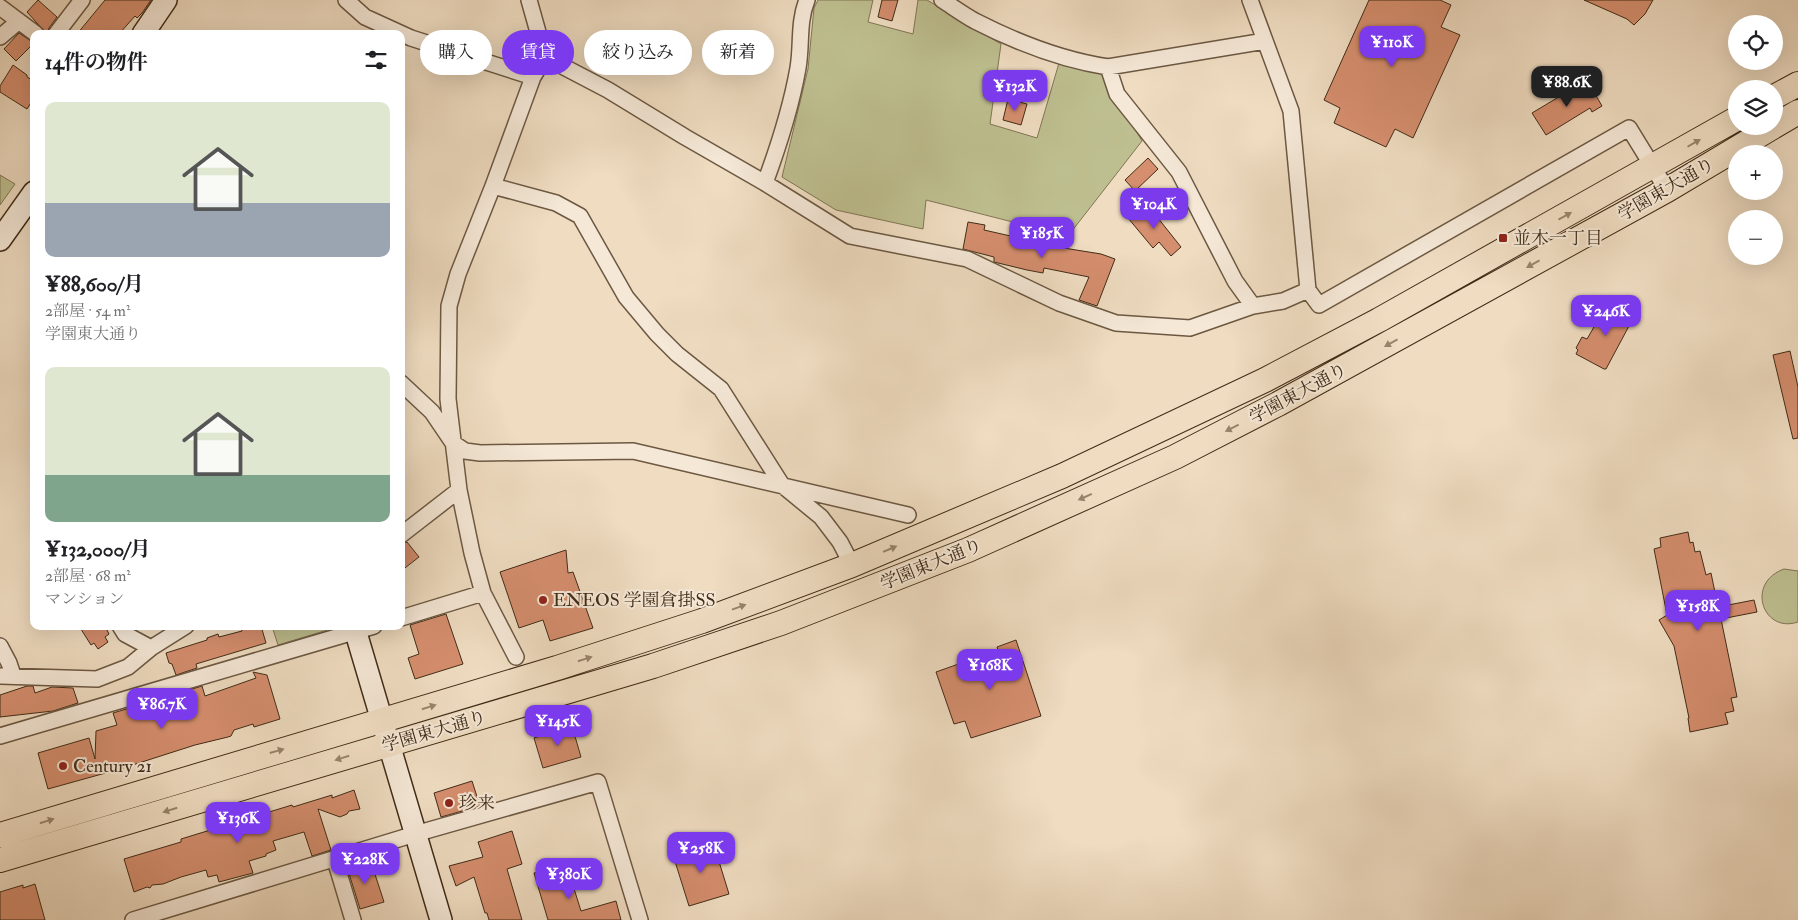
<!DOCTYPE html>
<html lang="ja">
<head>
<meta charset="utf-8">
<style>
	:root { --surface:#fff; --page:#f2f2f2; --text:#202124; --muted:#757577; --accent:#7c3aed }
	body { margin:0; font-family:"IM FELL Double Pica","Noto Serif JP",serif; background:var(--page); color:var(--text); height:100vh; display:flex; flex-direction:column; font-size:19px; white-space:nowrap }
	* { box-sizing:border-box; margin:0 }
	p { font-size:16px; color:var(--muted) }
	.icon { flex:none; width:28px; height:28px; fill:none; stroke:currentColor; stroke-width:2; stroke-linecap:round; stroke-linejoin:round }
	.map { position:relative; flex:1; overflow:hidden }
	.sheet { position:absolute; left:30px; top:30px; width:375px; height:600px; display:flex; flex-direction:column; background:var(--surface); border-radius:10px; box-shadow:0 5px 20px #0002 }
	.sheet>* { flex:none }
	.top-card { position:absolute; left:420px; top:30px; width:475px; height:45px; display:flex; gap:10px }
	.fabs { position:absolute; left:1728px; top:15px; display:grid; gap:10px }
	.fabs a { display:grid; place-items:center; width:55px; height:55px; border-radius:50%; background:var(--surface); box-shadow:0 5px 20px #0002; font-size:25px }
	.price { position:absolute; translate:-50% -42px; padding:0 11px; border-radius:10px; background:var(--accent); color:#fff; font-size:16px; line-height:32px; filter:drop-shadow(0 1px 2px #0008) }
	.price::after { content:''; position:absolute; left:50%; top:30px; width:15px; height:11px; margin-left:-8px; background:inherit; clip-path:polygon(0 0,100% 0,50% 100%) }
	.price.on { background:#222; color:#fff }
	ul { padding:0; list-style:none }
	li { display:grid; align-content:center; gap:10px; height:265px; padding:0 15px }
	li span { display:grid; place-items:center; height:155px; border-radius:10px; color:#555 }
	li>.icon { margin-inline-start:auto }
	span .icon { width:90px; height:90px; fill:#fffc; stroke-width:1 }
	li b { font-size:21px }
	h2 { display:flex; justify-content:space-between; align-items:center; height:60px; padding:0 15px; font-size:21px }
	.chip { padding:0 18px; border-radius:22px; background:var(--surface); box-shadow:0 5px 20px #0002; font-size:18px; line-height:45px }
	.chip.on { background:var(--accent); color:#fff }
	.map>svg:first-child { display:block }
</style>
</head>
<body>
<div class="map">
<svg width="1798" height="920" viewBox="0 0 1798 920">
	<rect width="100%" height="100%" fill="#efdcc1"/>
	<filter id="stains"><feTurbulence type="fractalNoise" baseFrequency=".004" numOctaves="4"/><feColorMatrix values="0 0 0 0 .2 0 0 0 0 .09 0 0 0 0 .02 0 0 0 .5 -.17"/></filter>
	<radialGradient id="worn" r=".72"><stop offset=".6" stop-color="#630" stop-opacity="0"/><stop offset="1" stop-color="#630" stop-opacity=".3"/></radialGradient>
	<path fill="#bebf90" stroke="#807654" d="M818 0H873L868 22 913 34 918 0H927L1001 44 990 124 1037 138 1059 63 1102 74 1142 141 1068 236 926 200 923 229 836 210 782 177 808 69 814 8Z
		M0 175 15 184 0 205Z
		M1784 569 1798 571V622C1763 634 1745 583 1784 569Z
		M272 626H334V628L278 645Z"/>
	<path fill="#d58e6e" stroke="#412c17" d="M38 0 57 17 49 28 47 34 27 12Z
		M105 0H151L142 13 137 18 135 16 119 34H77Z
		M882 0H898L892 21 878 17Z
		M1369 0H1440L1451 5 1441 27 1460 35 1413 138 1395 129 1386 147 1334 123 1340 108 1324 100Z
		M1584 0H1653L1645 14 1634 25 1627 19Z
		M19 33 34 43 16 61 4 49Z
		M13 65 27 75V77L34 81V98L27 109 0 92V86Z
		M1587 80 1602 106 1592 112 1590 108 1546 135 1532 113Z
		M1008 99 1027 104 1021 125 1003 120Z
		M1148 158 1158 169 1135 191 1125 180Z
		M1146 203 1181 247 1171 256 1159 242 1153 248 1128 218Z
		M968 222 985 225 984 230 1015 237 1014 240 1101 254 1115 259 1097 306 1079 300 1089 277 1044 268 1043 273 1027 270 994 262V257L963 249Z
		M1619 301 1637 311 1606 369H1604L1576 354 1578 350 1576 348 1582 337 1587 339 1598 320 1606 325Z
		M1790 351 1798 387V438L1793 439 1773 355Z
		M1688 532 1690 543 1693 542 1695 552 1700 551 1706 575 1711 573 1718 607 1754 600 1757 612 1721 619 1737 697 1731 698 1734 711 1725 713 1728 724 1690 732 1688 718H1689L1674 646 1659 620 1667 615 1654 549 1661 547 1660 538Z
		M407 542 419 557 401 571V544Z
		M566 550 568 573 573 572 593 628 550 641 543 620 519 628 500 572Z
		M446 614 463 664 415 679 408 658 419 654 410 625Z
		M79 626H105L109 634 105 637 108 642 98 649 94 643 91 645Z
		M241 626H261L266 643 196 664 197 668 176 675 172 664 169 663 166 653 207 640V638L218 634 219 637 242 631Z
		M1016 640 1041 716 971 738 965 721 954 724 936 672 998 650 997 647Z
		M253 672 267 675 280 719 254 727 253 724 234 730 231 736 228 737 195 745 120 769 48 789 38 753 89 738 95 759 96 731 117 725 113 713 202 686 205 696 256 678Z
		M27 686H33L35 693 52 687 73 688 78 703 53 711 0 717V695Z
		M572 726 581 757 543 768 534 738Z
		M472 781 480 806 441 817 434 793Z
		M354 790 360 809 349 811 347 814 340 817 318 809 331 850 312 856 304 832 273 841 276 850 266 854V856L249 861 253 873 219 882 217 875 208 877 206 870 181 877 163 884 152 885 150 888 147 887 134 892 124 859 181 842V839L292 805 293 807 332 795V798Z
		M512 831 522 864 507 869 522 920H489L487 913H485L474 877 456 886 449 866 483 857 478 842Z
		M701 842 702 846 713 842 729 894 689 906 673 855 689 850 688 846Z
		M363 862 365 867 372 865 384 902 360 909 347 867Z
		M558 866 563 882 571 879 581 911 616 901 621 920H548L534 873Z
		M35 884 45 920H0V892L23 885V888Z"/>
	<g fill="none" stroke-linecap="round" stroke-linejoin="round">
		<g stroke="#6c5842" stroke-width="18">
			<path id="street" d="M346 0 365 17 411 38 533 77
				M529 0 545 57 608 90 685 137 765 183 850 236 967 259 1059 303 1116 323 1190 328 1253 306 1283 301 1308 290
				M942 0C953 7 964 15 975 21 1016 42 1062 60 1108 67L1265 41
				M1250 0 1291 111 1308 290 1319 305 1629 128 1667 190
				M0 7 36 34
				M56 34 82 0
				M0 37 19 21
				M1108 67 1117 94 1179 172 1235 281 1253 306
				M765 183C779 145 791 108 798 68 802 45 798 22 807 0
				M493 186 556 203 580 216 626 297 657 334 677 354 721 389 782 485 821 517 840 542 852 565
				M401 383 432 412 453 443 465 451 480 453 633 451 908 515
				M401 535 459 490
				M401 618 483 593
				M120 626 125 634 151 648
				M0 646 9 663 13 675
				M516 657 483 593 472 553 459 490 448 399 449 306 458 274 493 186 533 77 545 57
				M0 676 97 679 128 667 151 648 186 626
				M0 736 374 626
				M335 860 353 920
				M133 920 415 834 598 782 640 920"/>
		</g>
		<g stroke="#412c17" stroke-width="24">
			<path id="secondary" d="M143 34 166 0
				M0 240 34 192
				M354 626 441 920"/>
		</g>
		<g stroke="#412c17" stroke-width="26">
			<path id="primary" d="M1774 97 1798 84
				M0 835 557 668 702 621 852 565 1062 476 1265 380 1379 320 1736 119
				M0 860 653 666 781 623 968 550 1175 457 1278 404 1667 190 1798 112"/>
		</g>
		<use href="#street" stroke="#f5e8d7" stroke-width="15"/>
		<use href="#secondary" stroke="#f5e8d7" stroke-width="21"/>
		<use href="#primary" stroke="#efdcc1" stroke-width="24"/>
	</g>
	<defs><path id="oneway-solid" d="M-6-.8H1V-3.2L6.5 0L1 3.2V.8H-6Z" transform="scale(1.25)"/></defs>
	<g fill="#98846c">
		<use href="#oneway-solid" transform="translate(1694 143) rotate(-30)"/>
		<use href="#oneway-solid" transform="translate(1565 216) rotate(-29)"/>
		<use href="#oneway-solid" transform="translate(1533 264) rotate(151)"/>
		<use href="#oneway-solid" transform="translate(1391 343) rotate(151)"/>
		<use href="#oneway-solid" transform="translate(1232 428) rotate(153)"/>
		<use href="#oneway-solid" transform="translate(1085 497) rotate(156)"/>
		<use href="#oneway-solid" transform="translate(890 549) rotate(-23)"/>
		<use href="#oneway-solid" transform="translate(739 607) rotate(-20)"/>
		<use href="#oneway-solid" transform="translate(585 659) rotate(-18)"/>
		<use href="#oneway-solid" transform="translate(429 707) rotate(-17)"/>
		<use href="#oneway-solid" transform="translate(277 751) rotate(-16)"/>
		<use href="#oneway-solid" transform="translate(342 758) rotate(163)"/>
		<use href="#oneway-solid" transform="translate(170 810) rotate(163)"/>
		<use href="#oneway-solid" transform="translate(47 821) rotate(-17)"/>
	</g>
	<g fill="#8f2418" stroke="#f5e8d7" stroke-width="2">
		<rect x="1498" y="233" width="10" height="10" rx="2.5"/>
		<circle cx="543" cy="600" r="5"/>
		<circle cx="63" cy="766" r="5"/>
		<circle cx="449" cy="803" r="5"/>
	</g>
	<g text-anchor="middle" stroke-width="4" stroke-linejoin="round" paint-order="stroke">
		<g font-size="18" fill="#412c17" stroke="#f5e8d7">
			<text transform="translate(1666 189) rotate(-30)" y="6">学園東大通り</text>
			<text transform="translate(1298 393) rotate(-28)" y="6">学園東大通り</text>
			<text transform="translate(931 564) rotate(-22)" y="6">学園東大通り</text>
			<text transform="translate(434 731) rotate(-16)" y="6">学園東大通り</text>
		</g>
		<g font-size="18" fill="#412c17" stroke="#f5e8d7" text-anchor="start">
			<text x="1513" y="244">並木一丁目</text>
			<text x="553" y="606">ENEOS 学園倉掛SS</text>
			<text x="73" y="772">Century 21</text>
			<text x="459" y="809">珍来</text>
		</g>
	</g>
	<rect width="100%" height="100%" filter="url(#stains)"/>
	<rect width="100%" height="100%" fill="url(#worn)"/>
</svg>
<div class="fabs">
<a><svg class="icon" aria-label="locate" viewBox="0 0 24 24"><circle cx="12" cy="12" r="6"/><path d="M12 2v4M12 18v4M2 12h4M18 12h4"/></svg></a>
<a><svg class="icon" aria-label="layers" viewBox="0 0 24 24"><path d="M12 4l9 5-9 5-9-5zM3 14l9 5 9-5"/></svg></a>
<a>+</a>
<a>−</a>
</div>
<b class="price" style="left:1392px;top:68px">¥110K</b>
<b class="price on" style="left:1567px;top:108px">¥88.6K</b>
<b class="price" style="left:1015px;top:112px">¥132K</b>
<b class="price" style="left:1154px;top:230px">¥104K</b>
<b class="price" style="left:1042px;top:259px">¥185K</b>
<b class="price" style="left:1606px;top:337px">¥246K</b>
<b class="price" style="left:1698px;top:632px">¥158K</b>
<b class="price" style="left:990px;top:691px">¥168K</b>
<b class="price" style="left:162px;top:730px">¥86.7K</b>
<b class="price" style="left:558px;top:747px">¥145K</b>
<b class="price" style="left:238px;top:844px">¥136K</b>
<b class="price" style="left:701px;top:874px">¥258K</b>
<b class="price" style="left:365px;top:885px">¥228K</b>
<b class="price" style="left:569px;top:900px">¥380K</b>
<div class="top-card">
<a class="chip">購入</a>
<a class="chip on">賃貸</a>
<a class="chip">絞り込み</a>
<a class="chip">新着</a>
</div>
<section class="sheet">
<h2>14件の物件<svg class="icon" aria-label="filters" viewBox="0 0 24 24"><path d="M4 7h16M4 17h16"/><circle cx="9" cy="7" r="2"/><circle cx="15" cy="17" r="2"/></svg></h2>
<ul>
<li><span style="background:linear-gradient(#dfe7d0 65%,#9aa5b1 0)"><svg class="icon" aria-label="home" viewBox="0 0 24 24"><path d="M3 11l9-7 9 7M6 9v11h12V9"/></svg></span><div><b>¥88,600/月</b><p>2部屋 · 54 m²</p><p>学園東大通り</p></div></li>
<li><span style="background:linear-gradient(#dfe7d0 70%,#7fa58c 0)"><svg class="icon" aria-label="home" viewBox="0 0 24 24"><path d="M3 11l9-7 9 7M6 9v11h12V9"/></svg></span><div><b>¥132,000/月</b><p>2部屋 · 68 m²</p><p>マンション</p></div></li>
</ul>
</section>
</div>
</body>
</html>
